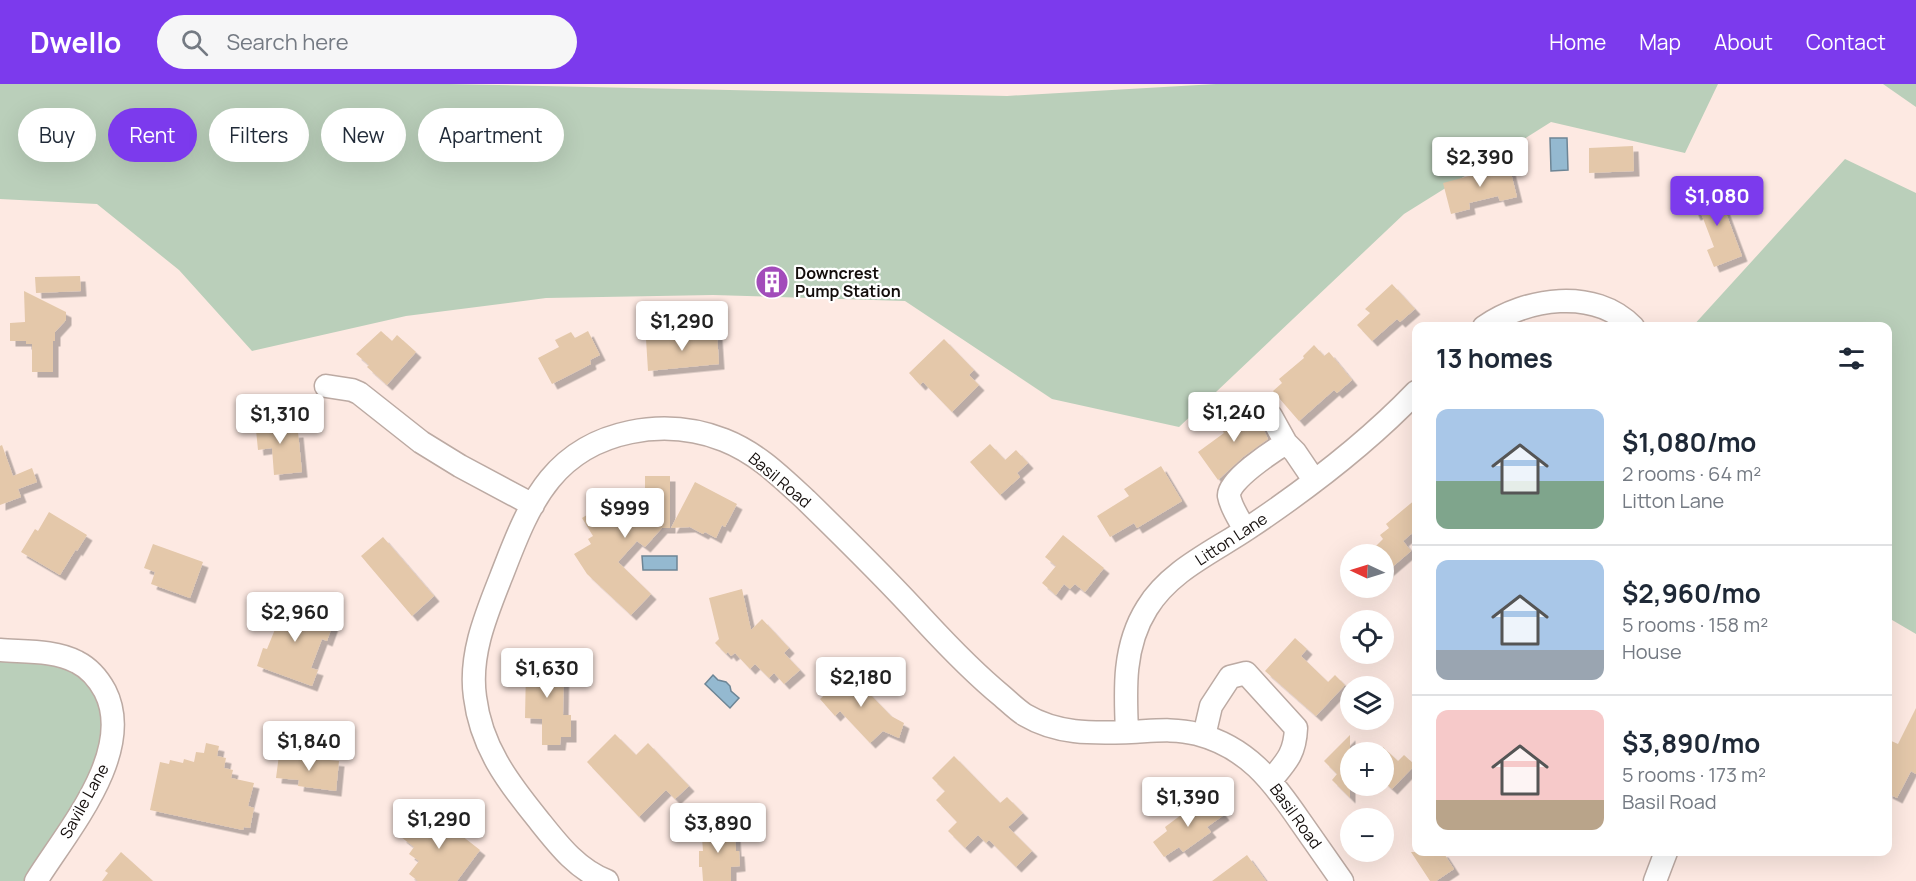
<!DOCTYPE html>
<html lang="en">
<head>
<meta charset="utf-8">
<style>
	:root { --surface:#fff; --page:#f6f6f7; --text:#1f2937; --muted:#747a83; --line:#e0e1e3; --accent:#7c3aed }
	body { margin:0; font-family:Manrope,sans-serif; background:var(--page); color:var(--text); height:100vh; display:flex; flex-direction:column; font-size:22px; white-space:nowrap }
	* { box-sizing:border-box; margin:0 }
	p { font-size:20px; color:var(--muted) }
	.icon { flex:none; width:33px; height:33px; fill:none; stroke:currentColor; stroke-width:2; stroke-linecap:round; stroke-linejoin:round }
	.map { position:relative; flex:1; overflow:hidden }
	.details { position:absolute; left:1412px; top:238px; width:480px; height:534px; display:flex; flex-direction:column; background:var(--surface); border-radius:12px; box-shadow:0 6px 24px #0002 }
	.details>* { flex:none }
	.hud { position:absolute; left:18px; top:24px; width:570px; height:54px; display:flex; gap:12px }
	.needle { width:39px; rotate:274deg }
	.tools { position:absolute; left:1340px; top:460px; display:grid; gap:12px }
	.tools a { display:grid; place-items:center; width:54px; height:54px; border-radius:50%; background:var(--surface); box-shadow:0 6px 24px #0002; font-size:30px }
	.price { position:absolute; translate:-50% -51px; padding:0 14px; border-radius:6px; background:#fff; color:#222; font-size:20px; line-height:39px; filter:drop-shadow(0 2px 3px #0008) }
	.price::after { content:''; position:absolute; left:50%; top:36px; width:18px; height:14px; margin-left:-9px; background:inherit; clip-path:polygon(0 0,100% 0,50% 100%) }
	.price.on { background:var(--accent); color:#fff }
	ul { padding:0; list-style:none }
	li { display:flex; align-items:center; gap:18px; height:150px; padding:0 24px }
	li+li { border-top:2px solid var(--line) }
	li span { display:grid; place-items:center; flex:none; width:168px; height:120px; border-radius:12px; color:#555 }
	li>.icon { margin-inline-start:auto }
	span .icon { width:72px; height:72px; fill:#fffc; stroke-width:1 }
	li b { font-size:26px }
	h2 { display:flex; justify-content:space-between; align-items:center; height:72px; padding:0 24px; font-size:26px }
	.chip { padding:0 21px; border-radius:27px; background:var(--surface); box-shadow:0 6px 24px #0002; font-size:21px; line-height:54px }
	.chip.on { background:var(--accent); color:#fff }
	header { display:flex; align-items:center; gap:36px; box-sizing:border-box; height:84px; padding:0 30px; background:var(--accent); color:#fff }
	header strong { font-size:28px }
	nav { display:flex; gap:33px; margin-inline-start:auto; font-size:21px }
	.search { width:420px; height:54px; background:var(--page); display:flex; align-items:center; gap:15px; box-sizing:border-box; padding:0 21px; border-radius:33px; color:var(--muted); font-size:22px }
	.map>svg:first-child { display:block }
</style>
</head>
<body>
<header>
<strong>Dwello</strong>
<div class="search"><svg class="icon" aria-label="search" viewBox="0 0 24 24"><circle cx="10" cy="10" r="6"/><path d="M15 15l6 6"/></svg>Search here</div>
<nav><a>Home</a><a>Map</a><a>About</a><a>Contact</a></nav>
</header>
<div class="map">
<svg width="1916" height="797" viewBox="0 0 1916 797">
	<defs>
		<filter id="shadow"><feDropShadow dx="5.5" dy="5.5" stdDeviation="0" flood-color="#0004"/></filter>
	</defs>
	<rect width="100%" height="100%" fill="#fde9e2"/>
	<path fill="#bacfba" d="M0 0H449L1007 12 1216 0H1718L1685 69 1551 38 1404 130 1179 343 1052 315 905 217 713 211 546 214 406 232 252 267 179 186 97 120 0 115Z
		M1883 0H1916V23Z
		M1845 75 1916 109V550L1887 533V243H1692Z
		M0 575 68 583 80 591 100 616 104 662 93 691 26 797H0Z"/>
	<path fill="#94b9d0" stroke="#6d8595" stroke-width="1.5" d="M1550 54H1567L1568 86 1551 87Z
		M642 472H677V486H643Z
		M713 591 718 596 726 598 730 602 731 607 739 614 730 624 705 600Z"/>
	<path fill="#e4c8aa" filter="url(#shadow)" d="M1633 62 1634 87 1589 89V64Z
		M1484 81 1485 87 1509 81 1517 113 1500 117 1498 112 1469 119 1470 125 1451 130 1443 99 1469 92 1468 86Z
		M1717 105 1742 172 1714 183 1707 166 1714 163 1701 129 1695 131 1689 115Z
		M80 192 81 207 36 209 35 193Z
		M1392 200 1415 225 1400 238 1397 235 1372 257 1357 241 1370 229 1365 225Z
		M24 207 66 228V236L55 248V257H53V288H32V260H26V257H10V239L25 238Z
		M381 247 392 257 397 251 416 268 387 301 367 283 369 281 356 270Z
		M588 247 600 271 590 276 591 280 552 300 538 274 559 263 555 256 571 248 575 254Z
		M717 250 719 280 648 287 646 255Z
		M944 255 974 286 969 291 979 301 952 328 923 298 920 301 909 289Z
		M1314 261 1324 272 1329 268 1352 296 1337 309 1334 306 1299 337 1273 307 1282 299 1279 295 1304 274 1303 272Z
		M1251 324 1258 333 1268 355 1243 373 1218 396 1198 368 1224 349 1219 342 1234 331 1237 335Z
		M282 333 284 349 298 348 302 388 274 391 272 364 258 366 255 336Z
		M990 360 1005 376 1016 366 1028 379 1017 389 1020 393 1000 411 970 378Z
		M2 361 13 392 32 384 37 398 18 405 21 413 0 421V362Z
		M1161 382 1182 417 1137 444 1134 439 1110 453 1097 432 1129 412 1124 405Z
		M645 392H670V444H662L645 463 637 457 618 478 651 510 631 531 587 490 574 470 591 460 588 455 593 452 582 434 616 413H637L638 405H645Z
		M695 398 737 420 725 443 722 441 716 454 705 448 703 450 690 443 671 444Z
		M1416 415V446L1403 457 1411 467 1383 491V471L1375 463 1383 455 1380 451 1389 444 1386 440Z
		M49 428 87 451 77 467 76 465 60 491 21 468 35 445 38 447Z
		M1063 451 1104 484 1085 508 1075 500 1070 505 1064 500 1056 511 1042 499 1056 482 1045 473Z
		M383 453 434 512 412 532 361 472Z
		M153 460 203 478 190 514 151 500 155 488 144 484Z
		M742 505 751 546 762 535 789 564 784 569 800 586 784 600 774 589 769 594 755 580 750 585 735 569 731 572 728 568 726 570 715 559 719 555 709 514Z
		M301 517 320 524 316 534 333 540 327 557 322 555 311 584 318 586 312 602 257 582 263 564 267 565 278 538 272 536 279 519 297 526Z
		M1295 554 1307 565 1301 572 1328 598 1335 591 1345 601 1316 632 1265 587Z
		M530 575 564 576 563 631H571V653H561L560 661H542V635L525 634 526 584H529Z
		M858 586 870 599 864 604 891 632 904 639 899 654 883 647 870 659 840 627 835 632 820 615 848 589 851 593Z
		M1916 624V690L1911 687 1897 714 1887 709V655L1898 660Z
		M615 650 636 671 648 659 689 702 675 715 666 706 639 733 587 678Z
		M1350 651V714L1332 696 1337 690 1324 677Z
		M206 659 219 662 217 672 226 674 224 684 233 686 231 694 254 699 248 722 254 724 250 744 244 743 243 746 150 726 160 678 169 680 170 676 183 679 184 675 194 678 196 668 204 669Z
		M1383 663 1398 677 1404 671 1415 681 1392 705 1383 697Z
		M279 671 339 677 336 707 298 702 299 696 276 694Z
		M954 672 1000 719 1007 713 1023 729 1008 743 1032 767 1016 783 989 756 986 759 978 751 965 764 948 747 957 738 936 716 945 707 932 694Z
		M1211 715 1224 731 1207 743 1211 748 1183 768 1179 763 1164 773 1153 758 1167 747 1165 743 1193 722 1196 726Z
		M430 725 449 739 448 741 480 766 457 797H418L409 790 419 777 409 770 414 763 401 753 410 741 415 745Z
		M707 737H723L724 751H735L736 767H739L740 782 731 783V797H703L702 783H699V767H703L702 754 708 753Z
		M121 768 153 797H102L108 789 105 787Z
		M1411 768H1443L1454 785 1436 797H1430Z
		M1247 771 1266 797H1212Z"/>
	<g fill="none" stroke-linecap="round" stroke-linejoin="round">
		<g stroke="#bcaaa3" stroke-width="25">
			<path id="minor" d="M1484 243C1526 214 1594 203 1633 243
				M326 302 352 306 359 309 421 358 460 382 533 421
				M1271 332 1286 359
				M1245 446C1240 436 1231 424 1229 412 1227 397 1273 367 1286 359L1295 368 1314 396
				M0 566C24 568 55 566 77 578 89 584 99 596 105 607 136 668 67 747 36 797
				M1127 648C1125 605 1123 562 1147 524 1170 486 1215 467 1250 443 1308 404 1367 359 1416 308
				M1204 652 1211 622 1230 593 1246 589 1296 644C1295 670 1286 678 1271 696
				M607 797C576 785 557 759 537 734 507 697 481 662 475 613 469 571 486 531 501 493 514 460 527 423 550 395 591 345 665 333 724 356 757 369 780 392 806 416 846 455 886 494 924 536 949 563 974 589 1002 612 1009 618 1017 626 1025 631 1059 651 1094 649 1131 648 1153 647 1175 644 1197 650 1247 663 1272 696 1300 737 1314 757 1328 777 1342 797
				M1655 797 1666 768"/>
		</g>
		<use href="#minor" stroke="#fff" stroke-width="22"/>
	</g>
	<defs>
		<g id="building-disc" transform="scale(1.725)"><circle r="9.5" fill="#a24cba" stroke="#fff"/><path d="M-4-6H4V6H1V3H-1V6H-4ZM-2.5-4.3h1.7v1.8h-1.7ZM.8-4.3h1.7v1.8H.8ZM-2.5-1h1.7V.8h-1.7ZM.8-1h1.7V.8H.8Z" fill="#fff"/></g>
	</defs>
	<g fill-rule="evenodd">
		<use href="#building-disc" x="772" y="198"/>
	</g>
	<g text-anchor="middle" stroke-width="4.5" stroke-linejoin="round" paint-order="stroke">
		<g font-size="16" font-weight="bold" fill="#130d0b" stroke="#fff" text-anchor="start">
			<text x="795" y="195">Downcrest<tspan x="795" dy="18">Pump Station</tspan></text>
		</g>
		<g font-size="16" fill="#130d0b" stroke="#fff">
			<text transform="translate(780 396) rotate(40)" y="6">Basil Road</text>
			<text transform="translate(1231 455) rotate(-33)" y="6">Litton Lane</text>
			<text transform="translate(84 717) rotate(-61)" y="6">Savile Lane</text>
			<text transform="translate(1296 732) rotate(54)" y="6">Basil Road</text>
		</g>
	</g>
</svg>
<div class="tools">
<a><svg class="needle" viewBox="-14 -14 28 28"><path d="M0-13l5 13h-10z" fill="#e53935"/><path d="M0 13l5-13h-10z" fill="#747a83"/></svg></a>
<a><svg class="icon" aria-label="locate" viewBox="0 0 24 24"><circle cx="12" cy="12" r="6"/><path d="M12 2v4M12 18v4M2 12h4M18 12h4"/></svg></a>
<a><svg class="icon" aria-label="layers" viewBox="0 0 24 24"><path d="M12 4l9 5-9 5-9-5zM3 14l9 5 9-5"/></svg></a>
<a>+</a>
<a>−</a>
</div>
<b class="price" style="left:1480px;top:104px">$2,390</b>
<b class="price on" style="left:1717px;top:143px">$1,080</b>
<b class="price" style="left:682px;top:268px">$1,290</b>
<b class="price" style="left:1234px;top:359px">$1,240</b>
<b class="price" style="left:280px;top:361px">$1,310</b>
<b class="price" style="left:625px;top:455px">$999</b>
<b class="price" style="left:295px;top:559px">$2,960</b>
<b class="price" style="left:547px;top:615px">$1,630</b>
<b class="price" style="left:861px;top:624px">$2,180</b>
<b class="price" style="left:309px;top:688px">$1,840</b>
<b class="price" style="left:1188px;top:744px">$1,390</b>
<b class="price" style="left:439px;top:766px">$1,290</b>
<b class="price" style="left:718px;top:770px">$3,890</b>
<div class="hud">
<a class="chip">Buy</a>
<a class="chip on">Rent</a>
<a class="chip">Filters</a>
<a class="chip">New</a>
<a class="chip">Apartment</a>
</div>
<section class="details">
<h2>13 homes<svg class="icon" aria-label="filters" viewBox="0 0 24 24"><path d="M4 7h16M4 17h16"/><circle cx="9" cy="7" r="2"/><circle cx="15" cy="17" r="2"/></svg></h2>
<ul>
<li><span style="background:linear-gradient(#a9c7e8 60%,#7fa58c 0)"><svg class="icon" aria-label="home" viewBox="0 0 24 24"><path d="M3 11l9-7 9 7M6 9v11h12V9"/></svg></span><div><b>$1,080/mo</b><p>2 rooms · 64 m²</p><p>Litton Lane</p></div></li>
<li><span style="background:linear-gradient(#a9c7e8 75%,#9aa5b1 0)"><svg class="icon" aria-label="home" viewBox="0 0 24 24"><path d="M3 11l9-7 9 7M6 9v11h12V9"/></svg></span><div><b>$2,960/mo</b><p>5 rooms · 158 m²</p><p>House</p></div></li>
<li><span style="background:linear-gradient(#f6c9c9 75%,#b9a48a 0)"><svg class="icon" aria-label="home" viewBox="0 0 24 24"><path d="M3 11l9-7 9 7M6 9v11h12V9"/></svg></span><div><b>$3,890/mo</b><p>5 rooms · 173 m²</p><p>Basil Road</p></div></li>
</ul>
</section>
</div>
</body>
</html>
